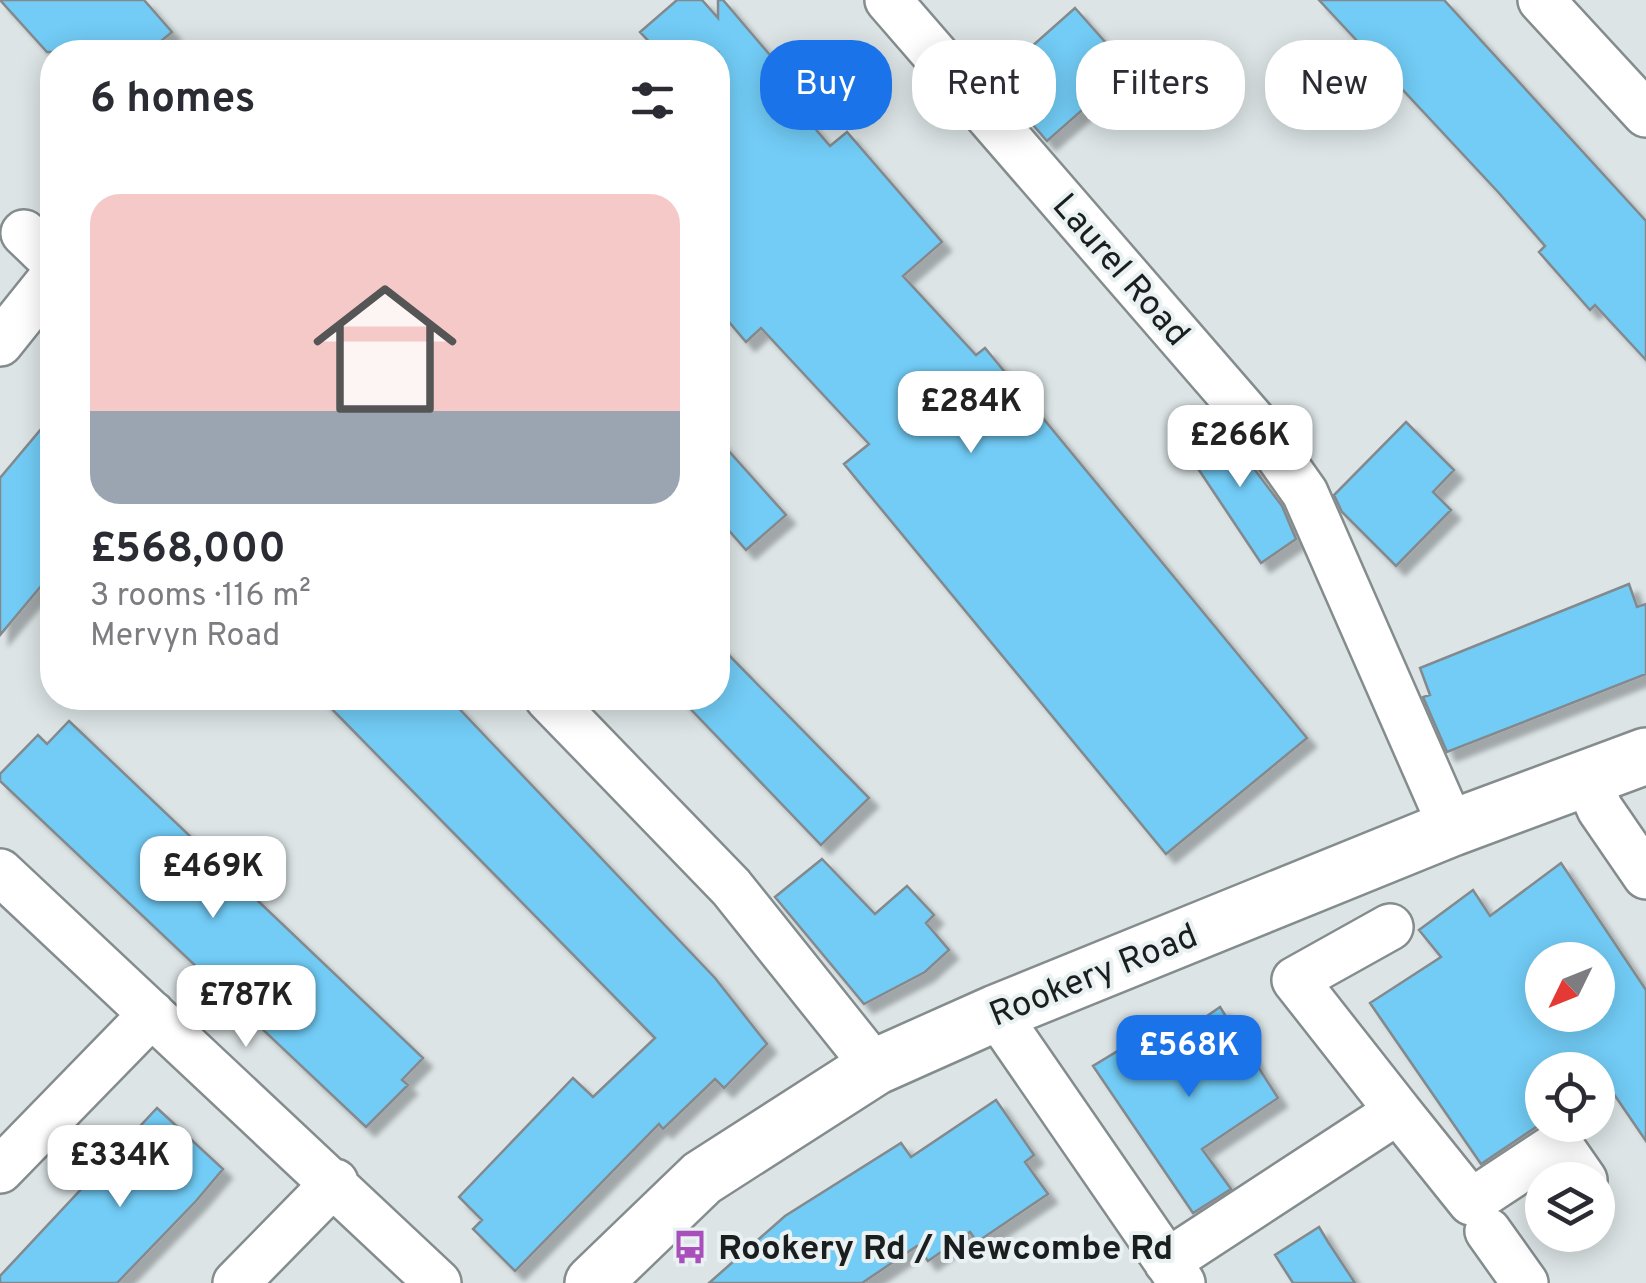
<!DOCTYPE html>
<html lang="en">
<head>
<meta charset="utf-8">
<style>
	:root { --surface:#fff; --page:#f2f2f3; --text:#2b2b33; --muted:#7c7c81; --accent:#1a73e8 }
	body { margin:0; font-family:Overpass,sans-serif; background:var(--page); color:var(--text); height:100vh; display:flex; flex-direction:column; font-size:38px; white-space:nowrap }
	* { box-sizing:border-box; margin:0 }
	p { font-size:32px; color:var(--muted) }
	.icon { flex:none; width:55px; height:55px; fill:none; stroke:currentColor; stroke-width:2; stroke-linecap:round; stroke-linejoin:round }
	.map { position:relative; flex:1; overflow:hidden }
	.details { position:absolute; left:40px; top:40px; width:690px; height:670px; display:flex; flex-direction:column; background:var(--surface); border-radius:40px; box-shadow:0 5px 25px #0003 }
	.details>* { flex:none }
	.guide { position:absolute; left:760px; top:40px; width:735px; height:90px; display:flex; gap:20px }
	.needle { width:65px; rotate:227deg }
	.tools { position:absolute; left:1525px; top:942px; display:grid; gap:20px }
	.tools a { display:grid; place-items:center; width:90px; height:90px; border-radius:50%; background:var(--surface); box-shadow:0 5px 25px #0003; font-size:50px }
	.price { position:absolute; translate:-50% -85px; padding:0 22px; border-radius:20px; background:#fff; color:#222; font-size:32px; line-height:65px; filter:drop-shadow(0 2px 5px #0008) }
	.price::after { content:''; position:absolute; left:50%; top:60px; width:30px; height:22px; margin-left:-15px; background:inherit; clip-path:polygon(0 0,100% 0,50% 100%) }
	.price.on { background:var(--accent); color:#fff }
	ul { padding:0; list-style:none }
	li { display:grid; align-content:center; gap:20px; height:530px; padding:0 50px }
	li span { display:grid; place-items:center; height:310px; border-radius:30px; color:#555 }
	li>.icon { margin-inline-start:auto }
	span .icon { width:180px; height:180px; fill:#fffc; stroke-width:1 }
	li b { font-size:42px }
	h2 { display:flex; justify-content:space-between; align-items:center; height:120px; padding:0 50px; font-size:42px }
	.chip { padding:0 35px; border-radius:40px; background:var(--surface); box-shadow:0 5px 25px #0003; font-size:35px; line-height:90px }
	.chip.on { background:var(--accent); color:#fff }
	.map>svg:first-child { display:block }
</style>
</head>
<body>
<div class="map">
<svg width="1646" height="1283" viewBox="0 0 1646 1283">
	<defs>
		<filter id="shadow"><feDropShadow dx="9" dy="9" stdDeviation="2.5" flood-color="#0004"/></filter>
	</defs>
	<rect width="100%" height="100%" fill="#dce4e5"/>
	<path fill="#72ccf6" stroke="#83898c" stroke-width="2.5" fill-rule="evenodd" filter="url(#shadow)" d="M0 0H144L172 32 148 52H47Z
		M677 0H702L718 18V0H723L792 81 782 90 830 146 847 132 942 242 903 276 976 355 985 348 1307 738 1166 854 844 464 869 444 761 328 746 342 718 309V52H659L640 32Z
		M1319 0H1444L1646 221V360L1595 305 1590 310 1539 252 1545 246 1499 193Z
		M1075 8 1129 69 1047 141 994 80Z
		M52 416V573L0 635V478Z
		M1215 417 1282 506 1296 539 1261 563 1179 440Z
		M1406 422 1454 470 1433 492 1451 510 1396 566 1342 512 1334 495Z
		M718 439 786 515 746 550 718 518Z
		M1629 584 1637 607 1646 604V674L1447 752 1423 697 1430 695 1420 668Z
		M718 644 869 798 821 845 680 698H718Z
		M321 698H449L715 978 767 1044 724 1088 715 1079 663 1129 659 1124 515 1271 473 1229 482 1220 459 1197 573 1078 593 1097 655 1038Z
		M69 721 423 1058 402 1080 408 1085 366 1127 0 781V774L38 735 47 744Z
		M822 859 875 914 907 886 934 915 926 923 949 950 925 972 864 1004 775 897Z
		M1561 863 1646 990V1141L1607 1084 1598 1091V1070H1542V1123L1481 1164 1370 1003 1441 957 1419 930 1473 890 1490 916ZM1542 960H1598V1015H1542Z
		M1220 1007 1278 1098 1202 1149 1231 1189 1193 1213 1093 1066 1136 1040 1148 1057Z
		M996 1100 1034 1155 1025 1162 1048 1194 977 1242 970 1232 928 1261 917 1246 862 1283H709L785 1216 901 1143 911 1157Z
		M157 1108 223 1169 196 1201 117 1283H0V1276Z
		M1319 1227 1328 1242 1355 1283H1293L1275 1255Z"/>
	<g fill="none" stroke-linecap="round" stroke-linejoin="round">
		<g stroke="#848c8d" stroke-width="50">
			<path id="minor" d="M888 0 1259 428 1305 493 1452 828
				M1541 0 1646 114
				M24 233 52 260
				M0 343 52 278
				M548 698 731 887 875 1067
				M1586 778 1600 809 1646 876
				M0 872 438 1283
				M996 1013 1182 1283
				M1398 1111 1471 1202 1559 1144 1584 1180
				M0 1170 152 1014
				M1488 1231 1525 1283
				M1167 1262 1398 1111 1295 980 1390 927
				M236 1283 335 1182"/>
		</g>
		<g stroke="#848c8d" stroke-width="60">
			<path id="major" d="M593 1283 702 1178 875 1067 996 1013 1452 828 1646 756"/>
		</g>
		<use href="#minor" stroke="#fff" stroke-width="45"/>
		<use href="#major" stroke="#fff" stroke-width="55"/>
	</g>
	<defs>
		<g id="bus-bare" transform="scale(2.7)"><path d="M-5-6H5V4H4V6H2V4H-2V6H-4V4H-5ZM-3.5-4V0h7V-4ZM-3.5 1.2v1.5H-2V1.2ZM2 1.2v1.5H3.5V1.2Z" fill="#a84fbb" stroke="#e9f1f2" stroke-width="2.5" paint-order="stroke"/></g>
	</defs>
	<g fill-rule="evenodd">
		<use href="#bus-bare" x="690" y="1247"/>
	</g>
	<g text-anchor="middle" stroke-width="8" stroke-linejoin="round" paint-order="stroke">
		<g font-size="35" fill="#1b1e1f" stroke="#e9f1f2">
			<text transform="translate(1122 269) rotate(49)" y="12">Laurel Road</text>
			<text transform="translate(1093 974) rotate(-22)" y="12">Rookery Road</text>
		</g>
		<g font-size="35" font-weight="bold" fill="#1b1e1f" stroke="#e9f1f2" text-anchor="start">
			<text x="718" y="1259">Rookery Rd / Newcombe Rd</text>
		</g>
	</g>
</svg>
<div class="tools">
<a><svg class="needle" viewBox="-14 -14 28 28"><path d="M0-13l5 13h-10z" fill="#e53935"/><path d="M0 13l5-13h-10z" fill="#7c7c81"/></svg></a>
<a><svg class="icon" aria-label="locate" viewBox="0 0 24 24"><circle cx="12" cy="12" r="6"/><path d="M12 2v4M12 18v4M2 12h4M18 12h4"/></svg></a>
<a><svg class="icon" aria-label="layers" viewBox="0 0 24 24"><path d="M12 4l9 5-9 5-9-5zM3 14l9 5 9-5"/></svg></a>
</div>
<b class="price" style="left:971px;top:456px">£284K</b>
<b class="price" style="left:1240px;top:490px">£266K</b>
<b class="price" style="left:213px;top:921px">£469K</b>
<b class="price" style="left:246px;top:1050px">£787K</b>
<b class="price on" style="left:1189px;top:1100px">£568K</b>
<b class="price" style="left:120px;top:1210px">£334K</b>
<div class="guide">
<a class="chip on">Buy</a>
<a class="chip">Rent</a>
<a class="chip">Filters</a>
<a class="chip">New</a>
</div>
<section class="details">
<h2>6 homes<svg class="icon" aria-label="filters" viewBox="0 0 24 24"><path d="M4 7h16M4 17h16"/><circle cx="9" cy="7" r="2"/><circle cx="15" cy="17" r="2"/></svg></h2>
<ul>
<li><span style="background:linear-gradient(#f6c9c9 70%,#9aa5b1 0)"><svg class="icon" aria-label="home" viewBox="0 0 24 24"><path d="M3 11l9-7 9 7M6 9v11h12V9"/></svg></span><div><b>£568,000</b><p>3 rooms · 116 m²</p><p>Mervyn Road</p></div></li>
</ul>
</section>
</div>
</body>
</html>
